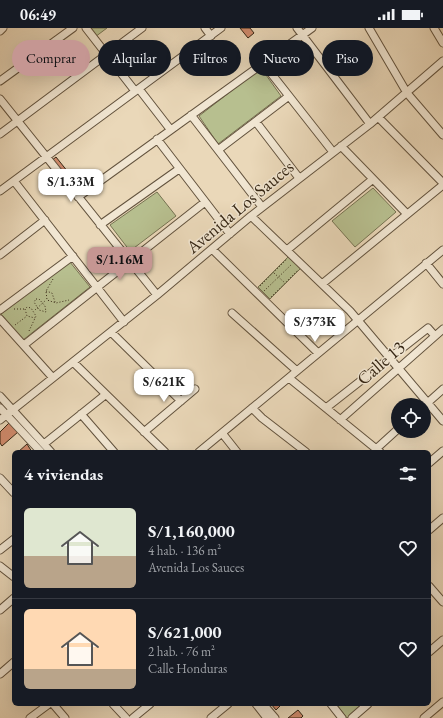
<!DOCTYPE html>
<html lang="es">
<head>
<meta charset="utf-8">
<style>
	:root { --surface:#171b24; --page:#20242c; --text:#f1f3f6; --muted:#9ea1a6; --line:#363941; --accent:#c59692 }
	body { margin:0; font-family:"EB Garamond",serif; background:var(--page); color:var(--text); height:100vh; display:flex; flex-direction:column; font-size:15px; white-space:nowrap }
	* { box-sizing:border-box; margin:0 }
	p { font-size:13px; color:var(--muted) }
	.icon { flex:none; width:22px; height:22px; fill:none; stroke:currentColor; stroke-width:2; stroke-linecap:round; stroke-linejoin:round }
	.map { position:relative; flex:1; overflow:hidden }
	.details { position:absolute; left:12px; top:422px; width:419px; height:256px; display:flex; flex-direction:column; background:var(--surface); border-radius:6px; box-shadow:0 4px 16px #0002 }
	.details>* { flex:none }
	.guide { position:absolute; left:12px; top:12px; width:419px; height:36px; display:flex; gap:8px }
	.fabs { position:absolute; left:391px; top:370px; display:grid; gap:8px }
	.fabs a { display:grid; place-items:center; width:40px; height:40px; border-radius:50%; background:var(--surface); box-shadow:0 4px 16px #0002; font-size:20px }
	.price { position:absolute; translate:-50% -34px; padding:0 9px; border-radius:8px; background:#fff; color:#222; font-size:13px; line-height:26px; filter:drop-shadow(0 1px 2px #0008) }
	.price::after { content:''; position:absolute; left:50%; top:24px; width:12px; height:9px; margin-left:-6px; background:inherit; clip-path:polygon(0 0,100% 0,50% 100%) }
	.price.current { background:var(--accent); color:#111 }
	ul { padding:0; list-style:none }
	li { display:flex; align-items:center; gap:12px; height:100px; padding:0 12px }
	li+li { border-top:1px solid var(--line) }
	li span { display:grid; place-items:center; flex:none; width:112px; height:80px; border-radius:6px; color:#555 }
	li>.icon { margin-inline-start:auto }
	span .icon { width:48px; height:48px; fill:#fffc; stroke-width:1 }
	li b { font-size:17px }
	h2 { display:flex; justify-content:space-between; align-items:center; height:48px; padding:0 12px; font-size:17px }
	.pill { padding:0 14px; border-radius:18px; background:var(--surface); box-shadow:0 4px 16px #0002; font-size:14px; line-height:36px }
	.pill.current { background:var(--accent); color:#111 }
	.status { display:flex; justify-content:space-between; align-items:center; height:28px; padding:0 20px; background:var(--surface); direction:ltr }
	.status svg { height:11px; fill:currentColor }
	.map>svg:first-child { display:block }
</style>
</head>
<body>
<div class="status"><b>06:49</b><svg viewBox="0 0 49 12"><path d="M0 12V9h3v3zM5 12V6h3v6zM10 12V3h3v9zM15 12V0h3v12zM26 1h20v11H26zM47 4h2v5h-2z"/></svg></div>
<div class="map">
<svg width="443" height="690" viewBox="0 0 443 690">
	<rect width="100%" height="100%" fill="#ead8b9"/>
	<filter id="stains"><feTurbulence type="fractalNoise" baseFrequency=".005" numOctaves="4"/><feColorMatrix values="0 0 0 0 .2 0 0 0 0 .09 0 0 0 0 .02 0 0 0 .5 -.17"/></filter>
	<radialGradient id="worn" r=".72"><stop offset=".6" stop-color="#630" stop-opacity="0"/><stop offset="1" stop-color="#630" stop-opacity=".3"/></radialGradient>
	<path fill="#b7bf8f" stroke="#767352" d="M89 0H107L95 9Z
		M261 40 281 68 218 116 199 88Z
		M373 160 396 184 355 219 332 193Z
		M157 164 176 188 130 223 110 197Z
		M289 228 301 240 270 271 258 259Z
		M70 234 90 259 23 312 1 286Z
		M336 676H363L347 690Z"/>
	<path fill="#d08b6d" stroke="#362715" d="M240 0H250L254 5 248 10Z
		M56 129 68 144 63 148 51 133Z
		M9 395 18 404 2 418 0 415V404Z
		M27 416 32 424H18Z
		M271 676H282L276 682Z
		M298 682 303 688 301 690H288Z"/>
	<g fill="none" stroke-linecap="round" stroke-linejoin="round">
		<g stroke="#63533e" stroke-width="9">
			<path id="minor" d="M86 0 135 63
				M205 0 211 8
				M297 0 370 96
				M369 0 407 65 443 107
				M434 0 443 15
				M0 3 3 0
				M263 35 333 124
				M0 53 73 0
				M139 61 170 101
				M0 71 157 267
				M191 87 262 179
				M378 89 443 155
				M256 94 299 150
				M0 106 142 0
				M157 111 230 206
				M341 118 407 186
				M218 122 289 68
				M14 153 124 294
				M0 163 221 0
				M78 169 312 0
				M251 188 350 283 443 393
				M100 197 179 141
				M213 222 318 325
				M287 222 373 151
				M0 227 45 192
				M426 235 443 256
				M322 256 443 157
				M0 282 73 228
				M232 285 297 343
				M0 291 53 350
				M111 304 181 373
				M24 317 205 174
				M73 334 165 424
				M289 350 380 424
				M0 368 51 424
				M424 378 443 361
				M0 380 41 424
				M252 380 262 390 306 424
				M326 380 428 300 435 308
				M81 386 114 424
				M0 392 157 267 251 188 370 96 443 33
				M340 392 443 301
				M144 404 195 361
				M222 405 237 424
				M44 416 105 367
				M376 421 398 401
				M199 424 443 222
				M429 435 443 423
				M0 450 14 465
				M429 502 443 490
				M0 522 14 511
				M0 538 14 549
				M429 558 443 574
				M0 582 14 570
				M429 624 443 612
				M0 646 14 634
				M53 676 65 690
				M113 676 126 690
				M256 676 267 690
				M263 676 275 690
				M331 676 342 690
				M30 690 49 676
				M133 690 150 676
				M211 690 228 676
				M352 690 368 676
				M424 690 443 674"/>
		</g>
		<path stroke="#362715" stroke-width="1" stroke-dasharray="1 2" stroke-linecap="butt" d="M274 245 285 255
			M53 251 46 263 47 272 56 275 69 272
			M260 258 287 231
			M46 263 52 265 55 274
			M264 263 292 236
			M271 269 298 242
			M36 271H39L45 278 46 284 39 282 34 274Z
			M14 281H25
			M35 282 46 272
			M15 297 27 288
			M29 303 36 288 31 280 27 279 25 281 27 288 35 290"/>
		<use href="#minor" stroke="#f1e6d2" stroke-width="7"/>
	</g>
	<g text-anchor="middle" stroke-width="3" stroke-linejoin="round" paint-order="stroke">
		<g font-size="18" fill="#362715" stroke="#f1e6d2">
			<text transform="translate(240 179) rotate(-40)" y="6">Avenida Los Sauces</text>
			<text transform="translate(381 335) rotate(-41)" y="6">Calle 13</text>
		</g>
	</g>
	<rect width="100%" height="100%" filter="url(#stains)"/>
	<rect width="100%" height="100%" fill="url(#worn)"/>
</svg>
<div class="fabs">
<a><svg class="icon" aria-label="locate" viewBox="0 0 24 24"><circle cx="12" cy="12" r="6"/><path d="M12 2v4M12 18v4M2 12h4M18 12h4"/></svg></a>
</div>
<b class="price" style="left:71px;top:175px">S/1.33M</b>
<b class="price current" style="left:120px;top:253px">S/1.16M</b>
<b class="price" style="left:315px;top:315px">S/373K</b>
<b class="price" style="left:164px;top:375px">S/621K</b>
<div class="guide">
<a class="pill current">Comprar</a>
<a class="pill">Alquilar</a>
<a class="pill">Filtros</a>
<a class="pill">Nuevo</a>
<a class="pill">Piso</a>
</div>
<section class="details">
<h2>4 viviendas<svg class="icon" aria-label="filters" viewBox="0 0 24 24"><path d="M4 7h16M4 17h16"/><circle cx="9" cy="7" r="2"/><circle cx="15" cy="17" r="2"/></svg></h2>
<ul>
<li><span style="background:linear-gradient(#dfe7d0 60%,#b9a48a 0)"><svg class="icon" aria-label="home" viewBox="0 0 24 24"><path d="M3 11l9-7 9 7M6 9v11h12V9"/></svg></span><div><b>S/1,160,000</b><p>4 hab. · 136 m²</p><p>Avenida Los Sauces</p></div><svg class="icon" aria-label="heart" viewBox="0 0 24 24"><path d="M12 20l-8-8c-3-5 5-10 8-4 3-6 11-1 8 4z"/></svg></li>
<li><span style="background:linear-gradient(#ffd9b3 75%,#b9a48a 0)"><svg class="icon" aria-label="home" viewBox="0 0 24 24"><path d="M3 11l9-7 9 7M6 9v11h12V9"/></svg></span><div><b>S/621,000</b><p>2 hab. · 76 m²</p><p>Calle Honduras</p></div><svg class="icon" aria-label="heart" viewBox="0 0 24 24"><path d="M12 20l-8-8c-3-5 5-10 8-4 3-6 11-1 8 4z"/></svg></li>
</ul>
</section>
</div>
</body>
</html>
